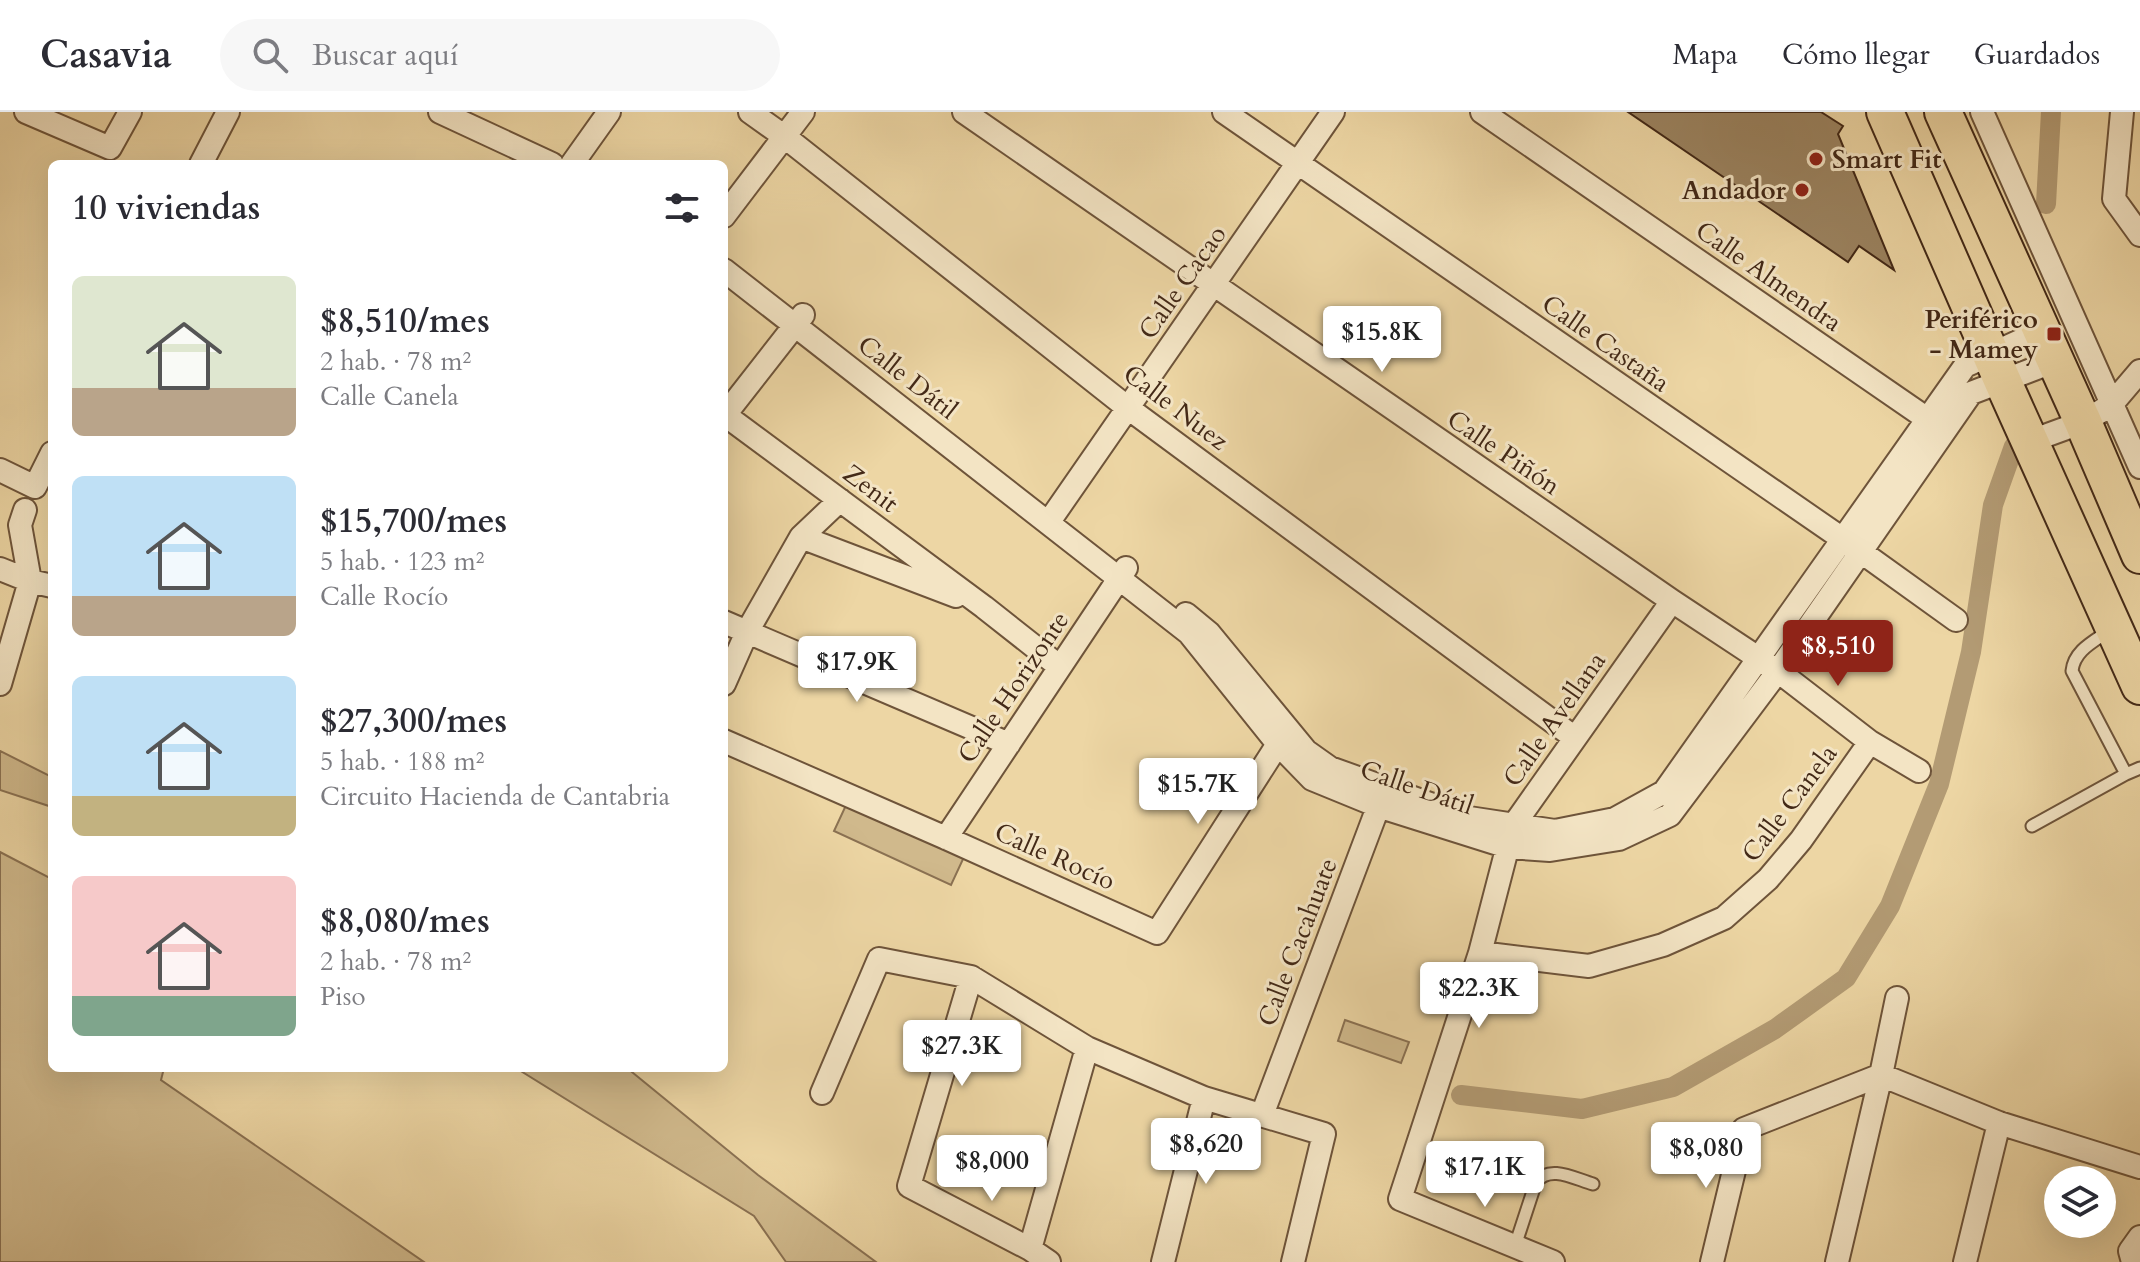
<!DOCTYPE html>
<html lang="es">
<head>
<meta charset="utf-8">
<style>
	:root { --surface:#fff; --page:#f7f7f7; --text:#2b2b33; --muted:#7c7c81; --line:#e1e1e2; --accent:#8f2418 }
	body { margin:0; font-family:Cardo,serif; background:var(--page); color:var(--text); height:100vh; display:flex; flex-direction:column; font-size:30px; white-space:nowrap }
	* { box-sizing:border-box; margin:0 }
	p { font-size:26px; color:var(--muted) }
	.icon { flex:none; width:44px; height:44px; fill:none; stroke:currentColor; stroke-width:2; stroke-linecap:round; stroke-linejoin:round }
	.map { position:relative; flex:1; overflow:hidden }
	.side { position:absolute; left:48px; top:48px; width:680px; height:912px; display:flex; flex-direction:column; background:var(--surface); border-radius:12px; box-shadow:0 8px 32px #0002 }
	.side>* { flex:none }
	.controls { position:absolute; left:2044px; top:1054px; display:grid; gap:16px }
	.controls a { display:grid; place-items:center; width:72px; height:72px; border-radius:50%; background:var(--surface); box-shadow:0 8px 32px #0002; font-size:40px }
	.price { position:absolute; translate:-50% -68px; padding:0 18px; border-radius:8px; background:#fff; color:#222; font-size:26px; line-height:52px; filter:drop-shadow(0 2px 4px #0008) }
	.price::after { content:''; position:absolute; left:50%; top:48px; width:24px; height:18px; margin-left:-12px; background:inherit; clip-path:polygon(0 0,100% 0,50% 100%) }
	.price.current { background:var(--accent); color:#fff }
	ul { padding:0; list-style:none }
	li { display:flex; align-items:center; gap:24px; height:200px; padding:0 24px }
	li span { display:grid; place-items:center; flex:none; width:224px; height:160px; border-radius:12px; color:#555 }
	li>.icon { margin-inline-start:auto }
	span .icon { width:96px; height:96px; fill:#fffc; stroke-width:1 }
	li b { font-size:34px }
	h2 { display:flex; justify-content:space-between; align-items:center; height:96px; padding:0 24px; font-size:34px }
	header { display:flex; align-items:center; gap:48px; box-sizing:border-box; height:112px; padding:0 40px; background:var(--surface); border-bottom:2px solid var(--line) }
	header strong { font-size:38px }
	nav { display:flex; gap:44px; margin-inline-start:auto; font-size:28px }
	.search { width:560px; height:72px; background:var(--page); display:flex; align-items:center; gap:20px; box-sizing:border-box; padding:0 28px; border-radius:44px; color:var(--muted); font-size:30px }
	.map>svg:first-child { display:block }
</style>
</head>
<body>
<header>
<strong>Casavia</strong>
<div class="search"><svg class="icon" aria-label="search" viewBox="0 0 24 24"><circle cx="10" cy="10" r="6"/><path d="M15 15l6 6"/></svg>Buscar aquí</div>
<nav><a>Mapa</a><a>Cómo llegar</a><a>Guardados</a></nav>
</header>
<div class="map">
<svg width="2140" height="1150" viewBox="0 0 2140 1150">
	<rect width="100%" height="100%" fill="#edd6a4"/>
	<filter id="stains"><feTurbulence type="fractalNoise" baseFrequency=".0025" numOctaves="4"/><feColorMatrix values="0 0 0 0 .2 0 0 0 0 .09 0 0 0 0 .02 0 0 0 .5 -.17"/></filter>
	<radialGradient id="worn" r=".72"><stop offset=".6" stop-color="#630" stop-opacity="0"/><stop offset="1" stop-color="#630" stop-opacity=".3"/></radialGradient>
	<path fill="#d0b98c" stroke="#8a7152" stroke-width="2" d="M0 639 52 665V695L0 678Z
		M847 691 964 745 951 773 834 719Z
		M0 740 52 767V956H164L161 968 424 1150H0Z
		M1345 908 1409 930 1401 951 1338 929Z
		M516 956H627L758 1063 876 1150H786L754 1104Z"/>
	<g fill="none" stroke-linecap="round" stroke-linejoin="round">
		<path stroke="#b39b74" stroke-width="20" d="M2046 92 2051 0
			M1461 983 1582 997 1673 975 1775 917 1846 866 1890 794 1939 672 1971 540 1993 393 2014 334"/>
	</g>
	<path fill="#9b8360" stroke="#432917" stroke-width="2" d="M1628 0H1821L1843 14 1838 22 1894 158 1859 134 1848 150Z"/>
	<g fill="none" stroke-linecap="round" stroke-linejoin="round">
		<g stroke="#6e543a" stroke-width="15">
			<path id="service" d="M2110 518C2095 529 2074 538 2072 559L2126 662
				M2032 714 2126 662 2140 656
				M1515 1134 1536 1070C1550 1052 1575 1067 1593 1072"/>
		</g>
		<g stroke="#6e543a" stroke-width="26">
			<path id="minor" d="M26 0 110 36 130 0
				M440 0 552 52
				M750 0 785 25 1128 296 1575 626
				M964 0 1672 489 1778 559 1870 630 1919 659
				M1224 0 1860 439 1956 508
				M1482 0 1939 315
				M1982 0 2140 355
				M2122 0 2114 87 2140 123
				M201 52 228 0
				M572 52 609 0
				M724 104 803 0
				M724 158 1189 521 1278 632 1312 667 1378 694 1508 735 1550 738 1619 727 1670 703 1778 559 1971 281 2055 249
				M725 303 984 495 1060 555
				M724 304 803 203
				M2031 329 2083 310 2111 293 2140 259
				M0 358 35 375 52 341
				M1048 411 1333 0
				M801 425 956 484
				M0 457 30 469 52 474
				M1186 502 1209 521 1306 639 1330 656 1469 706 1555 719 1615 707 1664 680 1965 254 2042 219
				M724 510 1009 632
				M0 572 30 469 20 413 25 398
				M724 572 747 520 801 425 840 388
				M724 629 946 726 1157 821 1278 632
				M946 726 1126 456
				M1480 841 1589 854 1663 833 1724 806 1768 767 1801 728 1870 630
				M971 865 909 1074 1030 1137 1049 1150
				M822 981 879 847 971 865 1087 936 1204 986 1324 1022 1293 1150
				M1262 1003 1383 682
				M1030 1137 1087 936
				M1163 1150 1204 986
				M1553 1150 1400 1087 1480 841 1513 714 1672 489
				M1712 1150 1744 1017 1881 963 1999 1011 2140 1055
				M1837 1150 1881 963 1897 886
				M1965 1150 1999 1011
				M2133 1150 2130 1139 2140 1125"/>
		</g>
		<g stroke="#432917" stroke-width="40">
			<path id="trunk" d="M1885 0 2003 270 2140 574
				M1943 0 2083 310 2140 443"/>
		</g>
		<use href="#service" stroke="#f3e4c4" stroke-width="11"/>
		<use href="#minor" stroke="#f3e4c4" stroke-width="22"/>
		<use href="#trunk" stroke="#edd6a4" stroke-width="36"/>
	</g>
	<g fill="#8f2418" stroke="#f3e4c4" stroke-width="3">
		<circle cx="1816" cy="47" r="8"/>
		<circle cx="1802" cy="78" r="8"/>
		<rect x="2046" y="214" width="16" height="16" rx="4"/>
	</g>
	<g text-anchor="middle" stroke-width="6" stroke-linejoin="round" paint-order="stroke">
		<g font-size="26" font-weight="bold" fill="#432917" stroke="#f3e4c4" text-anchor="end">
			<text x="1832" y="56" text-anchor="start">Smart Fit</text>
			<text x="1786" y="87">Andador</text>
			<text x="2038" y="216">Periférico<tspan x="2038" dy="30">- Mamey</tspan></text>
		</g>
		<g font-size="26" fill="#432917" stroke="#f3e4c4">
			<text transform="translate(1769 164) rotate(35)" y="9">Calle Almendra</text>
			<text transform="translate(1182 170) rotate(-55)" y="9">Calle Cacao</text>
			<text transform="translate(1606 231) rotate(35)" y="9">Calle Castaña</text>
			<text transform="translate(908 265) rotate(38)" y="9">Calle Dátil</text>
			<text transform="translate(1176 295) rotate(37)" y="9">Calle Nuez</text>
			<text transform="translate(1504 340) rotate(34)" y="9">Calle Piñón</text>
			<text transform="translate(871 376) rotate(37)" y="9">Zenit</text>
			<text transform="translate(1013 575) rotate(-56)" y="9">Calle Horizonte</text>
			<text transform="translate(1554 607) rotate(-55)" y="9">Calle Avellana</text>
			<text transform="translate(1417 675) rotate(19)" y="9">Calle Dátil</text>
			<text transform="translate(1789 691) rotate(-53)" y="9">Calle Canela</text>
			<text transform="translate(1055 744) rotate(24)" y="9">Calle Rocío</text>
			<text transform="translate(1297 830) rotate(-69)" y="9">Calle Cacahuate</text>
		</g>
	</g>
	<rect width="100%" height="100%" filter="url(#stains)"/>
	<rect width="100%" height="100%" fill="url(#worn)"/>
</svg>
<div class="controls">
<a><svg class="icon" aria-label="layers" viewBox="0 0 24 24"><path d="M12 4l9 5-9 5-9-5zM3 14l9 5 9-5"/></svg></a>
</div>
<b class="price" style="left:1382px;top:262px">$15.8K</b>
<b class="price current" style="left:1838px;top:576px">$8,510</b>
<b class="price" style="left:857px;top:592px">$17.9K</b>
<b class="price" style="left:1198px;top:714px">$15.7K</b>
<b class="price" style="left:1479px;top:918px">$22.3K</b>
<b class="price" style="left:962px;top:976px">$27.3K</b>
<b class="price" style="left:1206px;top:1074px">$8,620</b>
<b class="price" style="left:1706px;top:1078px">$8,080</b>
<b class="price" style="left:992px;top:1091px">$8,000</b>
<b class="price" style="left:1485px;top:1097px">$17.1K</b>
<section class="side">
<h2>10 viviendas<svg class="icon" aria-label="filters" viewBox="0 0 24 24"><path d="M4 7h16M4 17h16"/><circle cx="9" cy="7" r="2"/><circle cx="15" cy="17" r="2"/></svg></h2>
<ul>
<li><span style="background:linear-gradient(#dfe7d0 70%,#b9a48a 0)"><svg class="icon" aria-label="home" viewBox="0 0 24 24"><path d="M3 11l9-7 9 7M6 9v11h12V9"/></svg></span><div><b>$8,510/mes</b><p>2 hab. · 78 m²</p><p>Calle Canela</p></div></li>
<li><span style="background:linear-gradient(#bfe0f5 75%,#b9a48a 0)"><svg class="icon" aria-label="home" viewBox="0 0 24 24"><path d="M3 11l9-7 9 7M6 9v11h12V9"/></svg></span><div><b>$15,700/mes</b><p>5 hab. · 123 m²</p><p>Calle Rocío</p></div></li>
<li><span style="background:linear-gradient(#bfe0f5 75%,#c2b280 0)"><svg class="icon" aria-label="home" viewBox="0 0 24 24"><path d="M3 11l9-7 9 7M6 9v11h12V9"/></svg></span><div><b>$27,300/mes</b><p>5 hab. · 188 m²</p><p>Circuito Hacienda de Cantabria</p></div></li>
<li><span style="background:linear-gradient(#f6c9c9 75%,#7fa58c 0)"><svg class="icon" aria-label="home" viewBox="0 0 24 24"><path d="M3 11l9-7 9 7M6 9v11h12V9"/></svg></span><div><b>$8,080/mes</b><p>2 hab. · 78 m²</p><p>Piso</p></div></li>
</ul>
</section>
</div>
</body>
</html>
